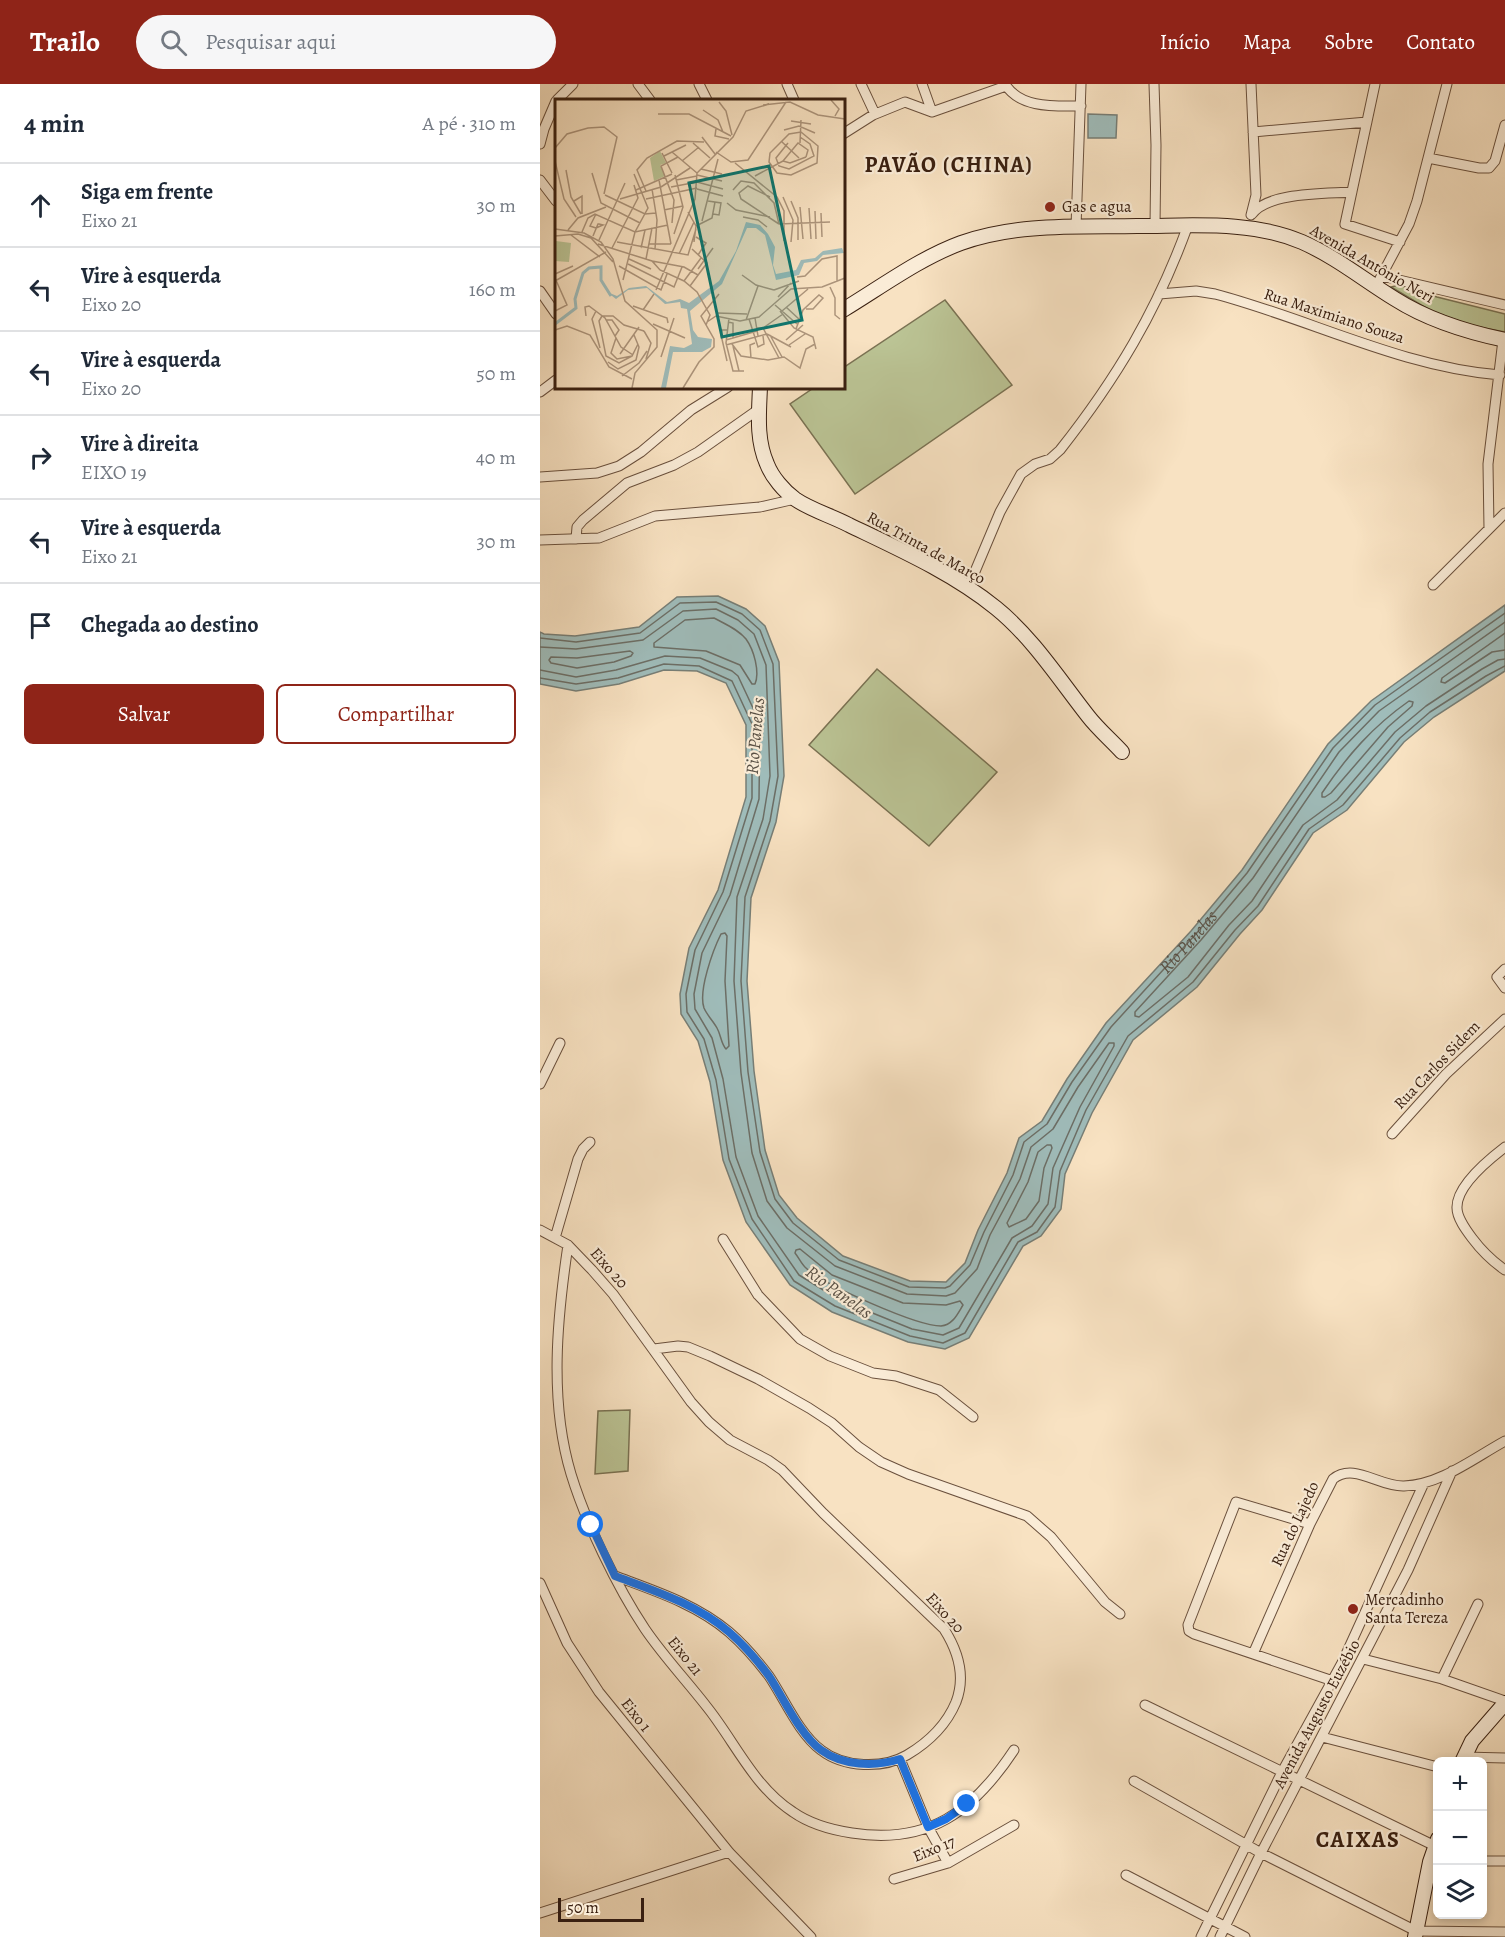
<!DOCTYPE html>
<html lang="pt">
<head>
<meta charset="utf-8">
<style>
	body { margin:0; font-family:Alegreya,serif; background:#f6f6f7; color:#1f2937 }
	.controls { position:absolute; right:18px; bottom:18px; display:grid; overflow:hidden; border-radius:9px; box-shadow:0 3px 9px #0003 }
	.controls button { width:54px; height:54px; display:grid; place-items:center; padding:0; border:0; border-bottom:2px solid #e0e1e3; background:#fff; color:#1f2937; font:30px sans-serif }
	.scale { position:absolute; left:18px; bottom:15px; width:86px; box-sizing:border-box; padding-left:6px; border:3px solid #3a2011; border-top:0; font-size:16px; line-height:21px; white-space:nowrap; color:#3a2011; -webkit-text-stroke:4px #faecd7; paint-order:stroke }
	.stop { position:absolute; width:18px; height:18px; margin:-14px; border:4px solid #1a73e8; border-radius:50%; background:#fff }
	.stop.end { background:#1a73e8; border-color:#fff; box-shadow:0 2px 6px #0008 }
	.list { margin:0; padding:0; list-style:none }
	h2 { display:flex; justify-content:space-between; align-items:center; height:78px; margin:0; padding:0 24px; font-size:26px }
	h2 small { font-size:20px; font-weight:400; color:#747a83 }
	.list li { display:grid; grid-template-columns:39px 1fr auto; gap:18px; align-items:center; box-sizing:border-box; height:84px; padding:0 24px; border-top:2px solid #e0e1e3 }
	.list b { display:block; font-size:22px; white-space:nowrap }
	.list p { margin:0; font-size:20px; white-space:nowrap; color:#747a83 }
	.list em { font-size:20px; font-style:normal; color:#747a83 }
	.actions { display:flex; gap:12px; padding:18px 24px }
	.actions a { flex:1; padding:14px 0; border:2px solid #8f2418; border-radius:9px; text-align:center; font-size:21px; color:#8f2418 }
	.actions .main { background:#8f2418; color:#fff }
	.icon { flex:none; width:33px; height:33px; fill:none; stroke:currentColor; stroke-width:2; stroke-linecap:round; stroke-linejoin:round }
	.map { position:relative; flex:none; width:965px; height:1853px; overflow:hidden }
	header { display:flex; align-items:center; gap:36px; box-sizing:border-box; height:84px; padding:0 30px; background:#8f2418; color:#fff }
	header strong { font-size:28px }
	nav { display:flex; gap:33px; margin-inline-start:auto; font-size:21px }
	.search { width:420px; height:54px; background:#f6f6f7; display:flex; align-items:center; gap:15px; box-sizing:border-box; padding:0 21px; border-radius:33px; color:#747a83; font-size:22px }
	main { display:flex }
	aside { flex:1; background:#fff }
	.map>svg:first-child { display:block }
	.green { fill:#bbc495; stroke:#7a7253; stroke-width:1.5 }
	.water { fill:#9fbcba; stroke:#777e76; stroke-width:1.5 }
	.lines { fill:none; stroke-linecap:round; stroke-linejoin:round }
	.shore { stroke:#6c6e66; stroke-width:1.5 }
	.street-casing { stroke:#6a503d; stroke-width:11 }
	.secondary-casing { stroke:#3a2011; stroke-width:16 }
	.street { stroke:#faecd7; stroke-width:9 }
	.secondary { stroke:#faecd7; stroke-width:14 }
	.route { stroke:#1a73e8; stroke-width:8 }
	.poi-dot { fill:#8f2418; stroke:#faecd7; stroke-width:2 }
	.labels { text-anchor:middle; dominant-baseline:central; stroke-width:4.5; stroke-linejoin:round; paint-order:stroke }
	.poi-label { font-size:16px; fill:#3a2011; stroke:#faecd7; text-anchor:start }
	.street-label { font-size:16px; fill:#3a2011; stroke:#faecd7 }
	.water-label { font-size:18px; font-style:italic; fill:#584f44; stroke:#faecd7 }
	.district-label { font-size:22px; font-weight:bold; letter-spacing:1.5px; fill:#3a2011; stroke:#faecd7 }
	.inset-river { fill:none; stroke:#9fbcba; stroke-width:3 }
	.inset-road { fill:none; stroke:#ac947b; stroke-width:1.5 }
	.view { fill:#0f766e; fill-opacity:0.15; stroke:#0f766e; stroke-width:3 }
	.inset-edge { fill:none; stroke:#3a2011; stroke-width:3 }
</style>
</head>
<body>
<header>
<strong>Trailo</strong>
<div class="search"><svg class="icon" aria-label="search" viewBox="0 0 24 24"><circle cx="10" cy="10" r="6"/><path d="M15 15l6 6"/></svg>Pesquisar aqui</div>
<nav><a>Início</a><a>Mapa</a><a>Sobre</a><a>Contato</a></nav>
</header>
<main>
<aside>
<h2>4 min<small>A pé · 310 m</small></h2>
<ul class="list">
<li><svg class="icon" aria-label="ahead" viewBox="0 0 24 24"><path d="M12 20V5M6 11l6-6 6 6"/></svg><div><b>Siga em frente</b><p>Eixo 21</p></div><em>30 m</em></li>
<li><svg class="icon" aria-label="left" viewBox="0 0 24 24"><path d="M17 20v-9H6M10 6l-5 5 5 5"/></svg><div><b>Vire à esquerda</b><p>Eixo 20</p></div><em>160 m</em></li>
<li><svg class="icon" aria-label="left" viewBox="0 0 24 24"><path d="M17 20v-9H6M10 6l-5 5 5 5"/></svg><div><b>Vire à esquerda</b><p>Eixo 20</p></div><em>50 m</em></li>
<li><svg class="icon" aria-label="right" viewBox="0 0 24 24"><path d="M7 20v-9h11M14 6l5 5-5 5"/></svg><div><b>Vire à direita</b><p>EIXO 19</p></div><em>40 m</em></li>
<li><svg class="icon" aria-label="left" viewBox="0 0 24 24"><path d="M17 20v-9H6M10 6l-5 5 5 5"/></svg><div><b>Vire à esquerda</b><p>Eixo 21</p></div><em>30 m</em></li>
<li><svg class="icon" aria-label="arrive" viewBox="0 0 24 24"><path d="M6 21V4h12l-3 4 3 4H6"/></svg><div><b>Chegada ao destino</b></div></li>
</ul>
<div class="actions"><a class="main">Salvar</a><a>Compartilhar</a></div>
</aside>
<div class="map">
<svg width="965" height="1853" viewBox="0 0 965 1853">
	<rect width="100%" height="100%" fill="#f8e2c2"/>
	<filter id="stains"><feTurbulence type="fractalNoise" baseFrequency=".00333" numOctaves="4"/><feColorMatrix values="0 0 0 0 .2 0 0 0 0 .09 0 0 0 0 .02 0 0 0 .5 -.17"/></filter>
	<radialGradient id="worn" r=".72"><stop offset=".6" stop-color="#630" stop-opacity="0"/><stop offset="1" stop-color="#630" stop-opacity=".3"/></radialGradient>
	<path class="green" d="M859,201L897,213L965,230V248L934,242L893,228L851,203Z
		M405,216L472,301L315,410L250,320L275,303H303V284Z
		M337,585L457,688L389,762L269,661Z
		M90,1326L88,1387L55,1390L58,1327Z"/>
	<path class="water" d="M548,30L577,31L576,54H548Z
		M178,512L206,525L225,542L239,578L244,692L236,738L211,814L207,897L214,987L225,1066L239,1111L257,1134L303,1172L370,1197L406,1198L425,1179L438,1146L467,1089L479,1054L502,1037L527,995L566,939L651,847L702,786L788,660L831,617L965,521V587L894,633L864,658L807,726L773,749L722,826L700,850L657,903L593,956L552,1029L525,1090L521,1125L501,1152L483,1162L429,1254L405,1265L368,1258L292,1228L250,1201L206,1138L183,1076L170,998L158,957L141,930L140,910L149,864L178,806L206,713V641L186,599L157,587L124,586L79,600L36,607L0,600V548L4,550L35,552L99,543L137,513Z"/>
	<g class="lines">
		<g class="shore">
			<path d="M174,534C185,540 198,545 206,555C214,566 220,588 215,600H212L200,581L166,567L114,563V559L145,536Z"/>
			<path d="M965,538L839,627L799,668L713,794L661,856L595,928V932L599,933L648,893L689,841L712,817L763,741L797,716L855,648L886,622L942,585L958,576L965,575"/>
			<path d="M965,549L902,594L901,598L905,599L952,568L965,566"/>
			<path id="s1" d="M0,554L36,558L100,549L140,519L176,518L202,530L220,546L233,580L238,692L230,737L205,813L201,897L208,988L220,1068L235,1115L253,1139L299,1176L369,1203L405,1204L410,1202L430,1181L444,1148L473,1091L484,1058L507,1040L532,998L571,943L655,851L707,789L793,664L835,621L965,529"/>
			<path d="M0,563L36,565L103,556L143,527L176,525L198,536L214,550L226,581L230,692L223,735L197,813L194,897L201,989L212,1069L227,1117L247,1144L295,1182L367,1210L406,1212L415,1209L437,1185L450,1151L480,1095L491,1063L513,1045L538,1003L569,959H574V962L540,1023L513,1084L508,1120L492,1142L472,1154L419,1244L403,1251L372,1245L298,1215L259,1191L218,1132L196,1073L183,995L172,954L155,925L154,910L162,869L190,811L219,715L220,639L198,592L192,587L160,574L125,572L76,586L36,593L0,586"/>
			<path d="M90,567L93,569L91,572L74,578L37,584L11,579L9,576L11,573L37,574Z"/>
			<path d="M0,594L36,600L78,594L124,580L159,582L192,597L212,640V714L183,808L155,866L146,910L147,928L164,955L176,996L189,1075L212,1135L254,1197L295,1222L370,1252L403,1259L425,1249L478,1158L497,1148L515,1123L520,1087L546,1026L588,952L653,898L695,846L718,822L769,745L803,721L860,654L890,628L946,592L965,582"/>
			<path d="M869,617L873,618L872,622L848,643L791,709L785,713H782V709C807,672 832,643 869,617Z"/>
			<path d="M185,849L187,852L185,897L189,962L186,965C181,960 181,951 177,944C173,937 167,931 164,924C158,907 173,866 181,850Z"/>
			<path d="M507,1061H511L512,1064L504,1084L499,1117L486,1135L469,1143L467,1139L488,1098L498,1068Z"/>
			<path d="M256,1166L260,1165L292,1191L363,1219L406,1221L420,1217L423,1221C418,1229 413,1241 401,1242C377,1242 284,1201 266,1184C262,1181 259,1174 255,1169Z"/>
		</g>
		<defs>
			<path id="street" d="M98,0L110,16
				M159,0L167,16
				M247,0L254,16
				M321,0L335,30
				M382,0L392,28
				M465,0C480,25 516,22 541,22
				M614,0L616,61L615,142
				M711,0L716,111L711,131
				M835,0L805,140L860,158
				M17,16L33,0
				M713,48L827,38
				M303,50L333,31L365,18L392,28L466,2
				M0,60L4,45L16,17
				M888,74L939,84H949L955,77L965,41
				M0,96L16,117
				M712,130C728,108 786,110 812,108
				M536,143L541,0
				M842,192L965,221
				M836,202L869,140L877,117L907,0
				M0,207L16,230
				M619,210L656,207L675,210C770,235 861,283 960,291
				M0,308L16,296
				M0,393L57,389L79,382L101,368L151,326L188,303
				M949,444L948,380L963,256
				M36,455L37,443L43,436L87,399L134,381L158,368L219,325
				M0,456L59,454L115,432L220,423L255,415
				M893,501L965,429
				M428,504L460,428L481,390L495,380L510,375L520,366C576,295 617,227 648,141
				M965,885L957,893L965,904
				M0,1000L20,959
				M852,1050L906,990L965,935
				M965,1063C948,1076 916,1102 917,1124C917,1134 926,1146 932,1154C941,1166 952,1177 965,1186
				M0,1146L28,1161L52,1186L73,1210L151,1318L169,1338L190,1356L228,1376L242,1386L283,1429L404,1545C418,1567 426,1592 416,1618C406,1642 389,1658 367,1671C343,1685 304,1684 281,1666C259,1650 244,1614 229,1592C217,1576 204,1561 189,1548C156,1520 115,1507 75,1492
				M15,1154L38,1075L43,1065L50,1058
				M183,1155L218,1211L260,1255L290,1272L333,1289L356,1292L399,1306L433,1333
				M28,1161C17,1235 9,1317 31,1390C46,1439 77,1503 105,1545C124,1573 147,1597 167,1623C195,1658 214,1703 253,1728C270,1740 292,1746 312,1749C388,1761 433,1728 474,1666
				M114,1265L138,1262L148,1263L170,1272L218,1295L269,1324L292,1339L319,1363L341,1378L368,1390L487,1432L511,1453L565,1518L580,1530
				M770,1440L696,1418L648,1541L649,1547L654,1550L793,1597
				M0,1499L27,1559L59,1608L189,1768L271,1853
				M713,1570L770,1440L793,1395C814,1378 839,1403 864,1402C900,1401 934,1374 965,1357
				M823,1575L902,1595L965,1617
				M902,1595L938,1520
				M605,1621L895,1762
				M782,1653L898,1683
				M924,1673L965,1674
				M360,1675L388,1743L408,1779
				M594,1697L721,1769L876,1847L965,1848
				M942,1777H965
				M586,1791L705,1853
				M354,1795L408,1779L474,1741
				M0,1829L189,1768
				M661,1853L742,1688L802,1579L884,1399
				M680,1853L721,1769L868,1486L912,1387"/>
			<path id="secondary" d="M303,226C341,203 380,174 421,159C477,139 539,143 597,142C651,142 711,136 762,158C796,173 824,196 855,215C888,236 927,248 965,256
				M220,303C219,329 216,355 227,380C232,393 244,407 255,415C271,426 292,432 309,441C359,465 413,489 456,524C492,553 519,595 548,632C558,645 571,656 582,668
				M922,1678L932,1657L965,1619
				M875,1853L890,1778L898,1755"/>
		</defs>
		<use href="#street" class="street-casing"/>
		<use href="#secondary" class="secondary-casing"/>
		<use href="#street" class="street"/>
		<use href="#secondary" class="secondary"/>
	</g>
	<g class="lines">
		<path class="route" d="M51,1441L75,1492C115,1507 156,1520 189,1548C204,1561 217,1576 229,1592C243,1613 260,1651 281,1666C303,1682 335,1683 360,1675L388,1743L406,1735L427,1720"/>
	</g>
	<g class="poi-dot">
		<circle cx="510" cy="123" r="6"/>
		<circle cx="813" cy="1525" r="6"/>
	</g>
	<g class="labels">
		<g class="poi-label">
			<text x="522" y="123">Gas e agua</text>
			<text x="825" y="1516">Mercadinho<tspan x="825" dy="18">Santa Tereza</tspan></text>
		</g>
		<g class="street-label">
			<text transform="translate(832 180) rotate(30)">Avenida Antônio Neri</text>
			<text transform="translate(794 232) rotate(18)">Rua Maximiano Souza</text>
			<text transform="translate(386 464) rotate(29)">Rua Trinta de Março</text>
			<text transform="translate(897 981) rotate(-46)">Rua Carlos Sidem</text>
			<text transform="translate(69 1184) rotate(49)">Eixo 20</text>
			<text transform="translate(755 1440) rotate(-65)">Rua do Lajedo</text>
			<text transform="translate(405 1529) rotate(48)">Eixo 20</text>
			<text transform="translate(145 1572) rotate(51)">Eixo 21</text>
			<text transform="translate(777 1630) rotate(-62)">Avenida Augusto Euzébio</text>
			<text transform="translate(96 1631) rotate(52)">Eixo 1</text>
			<text transform="translate(394 1765) rotate(-22)">Eixo 17</text>
		</g>
		<g class="water-label">
			<text transform="translate(215 652) rotate(-85)">Rio Panelas</text>
			<text stroke="none"><textPath href="#s1" startOffset="1449">Rio Panelas</textPath></text>
			<text transform="translate(299 1208) rotate(36)">Rio Panelas</text>
		</g>
		<g class="district-label">
			<text x="409" y="81">PAVÃO (CHINA)</text>
			<text x="818" y="1756">CAIXAS</text>
		</g>
	</g>
	<g transform="translate(15 15)">
		<rect width="290" height="290" fill="#f8e2c2"/>
		<path d="M105,52L111,64L105,66L110,77L99,82L95,59ZM1,142L16,144L14,163L0,162Z" fill="#bbc495"/>
		<path d="M191,123L205,126L213,135L220,148L218,166L221,175L241,171L246,161L260,159L268,152L287,149L289,154L268,156L262,162L249,164L244,176L221,181L210,136L201,129H192L167,185L135,212L138,231L143,238L157,240L156,248L147,253H118L111,289H106L115,247L129,249L137,245L132,210L126,209L125,203L110,205L92,189L73,191L61,200L52,193L62,197L74,189L91,187L112,203L125,200L134,204L164,182L181,152Z" fill="#9fbcba"/>
		<path class="inset-river" d="M0,225L21,209L20,200L28,174L34,169L46,168V181L56,197"/>
		<path class="inset-road" d="M276,1L284,10L280,17M164,3L171,12L177,36M208,6L235,3L263,16L290,20M148,11L163,21L168,33M103,15H134L176,37M236,22L256,25M161,30L160,37L174,40M229,31L244,27L260,34M246,33L263,47L262,64L236,76L222,74L214,63L215,54L234,35ZM147,38L160,55M226,42L244,59M138,44L155,59M233,44L221,59L224,67L234,70L259,57L255,45L245,38M245,44L246,21M0,49L12,35L33,29L49,28L62,38L49,95M117,53L142,74M161,53L176,63L193,61L231,3M107,54L117,74M109,57L131,46M0,62L9,100L21,118M127,62L144,48M228,62L243,44L253,51L251,58M228,62L235,64L251,58M180,64L222,98L229,112V142M146,70L167,75M11,71L16,98L26,115M37,74L46,104L85,124M142,76L167,82M200,77L228,62M104,81L116,145M121,81L142,77M116,88L142,83L168,90M97,90L102,121L100,150M142,90L168,97M81,91L117,75M178,91L186,82L199,84L219,104L224,125M91,92L82,71L92,59L122,42L149,43M50,96L90,115L101,114M215,98L193,87L184,94L186,100L224,125M228,98L238,121L236,143M65,100L106,88L135,69M91,100L142,89M19,102L27,97V115M153,102L166,104L164,116L158,115M236,102L243,119V141M172,104L181,111L215,118M245,108L248,140M254,109L256,140M109,111L128,107M260,112L261,140M133,113L141,127L139,143M266,114L267,138M41,115L35,127L41,129M188,118L203,121L212,128M147,122L163,60M117,124L119,101L106,67L123,58M224,125L275,123M141,127L157,119L160,103M0,130L29,134L46,143L58,160L70,202L102,231V248L80,274L77,289M13,131L23,119L51,108M27,133L33,119L40,115L80,133L113,126M119,135L128,108L120,76M16,136L45,158M0,137L23,135L36,139L58,163M38,137L43,125H44L48,126L41,129M141,138L151,144L143,156M44,141L70,84M62,143L133,156L141,130M43,145L97,162L105,171L129,182L142,193L155,216L151,226M94,145H116M57,149L83,99L79,86M86,149L90,131M124,155L139,123M74,160L96,170M91,160L97,129M97,162L129,168L143,176M73,165L119,188L127,168M64,167L106,191L112,175M143,170L158,149M0,175L18,167M187,176L201,186L219,191M242,178L250,177L267,160L282,157V182M0,179L12,206L0,212M68,181L80,133L93,109L79,75M0,182L51,153M129,182L146,159M135,187L152,164L137,150M275,188L280,199V216L285,220M101,191L140,100L142,74L178,38L191,12L214,5M219,191L244,182M223,198L236,184M220,206L242,225M78,207L112,219L113,224M231,208L245,221M88,211L99,195M41,212L37,220L45,249M225,212L239,229L258,238L261,250M227,212L253,190M162,214L192,215M31,217L30,208L34,207L50,219L66,248L78,256M47,217L44,222L51,257L64,264L77,257M47,217H58L69,226L89,232M174,219L171,244L178,272H189M200,219L203,237M194,220L203,248L209,245L208,237M51,221H57L64,231L60,237M191,221L203,187M152,223L161,217L185,222L204,218L236,190L267,188L290,179M173,223L178,224V239M98,225L130,239M202,229H208L224,259M208,229L228,215M241,230L248,211L264,196L268,199L258,210H251M0,231L12,227L35,236L54,268L77,280M172,231H167L166,236L172,262M89,232L96,244L91,260M212,235L236,248M215,236L227,258M61,239L56,254L62,260L77,257L83,245M171,241L202,232M231,241L248,226M177,245L186,257L213,261L229,258L245,269L251,250L260,245M171,246L212,235M234,246L250,235M178,247L184,272M65,255L84,228M106,258L119,219M196,259L195,246L200,244M53,263L63,270L81,261L84,248L79,236M67,277L84,264L92,252M128,289L144,263L159,248V240L146,217L164,195"/>
		<path class="view" d="M214,67L247,221L167,238L134,84Z"/>
		<rect width="290" height="290" class="inset-edge"/>
	</g>
	<rect width="100%" height="100%" filter="url(#stains)"/>
	<rect width="100%" height="100%" fill="url(#worn)"/>
</svg>
<div class="controls">
<button>+</button>
<button>−</button>
<button><svg class="icon" aria-label="layers" viewBox="0 0 24 24"><path d="M12 4l9 5-9 5-9-5zM3 14l9 5 9-5"/></svg></button>
</div>
<div class="scale">50 m</div>
<div class="stop" style="left:51px;top:1441px"></div>
<div class="stop end" style="left:427px;top:1720px"></div>
</div>
</main>
</body>
</html>
